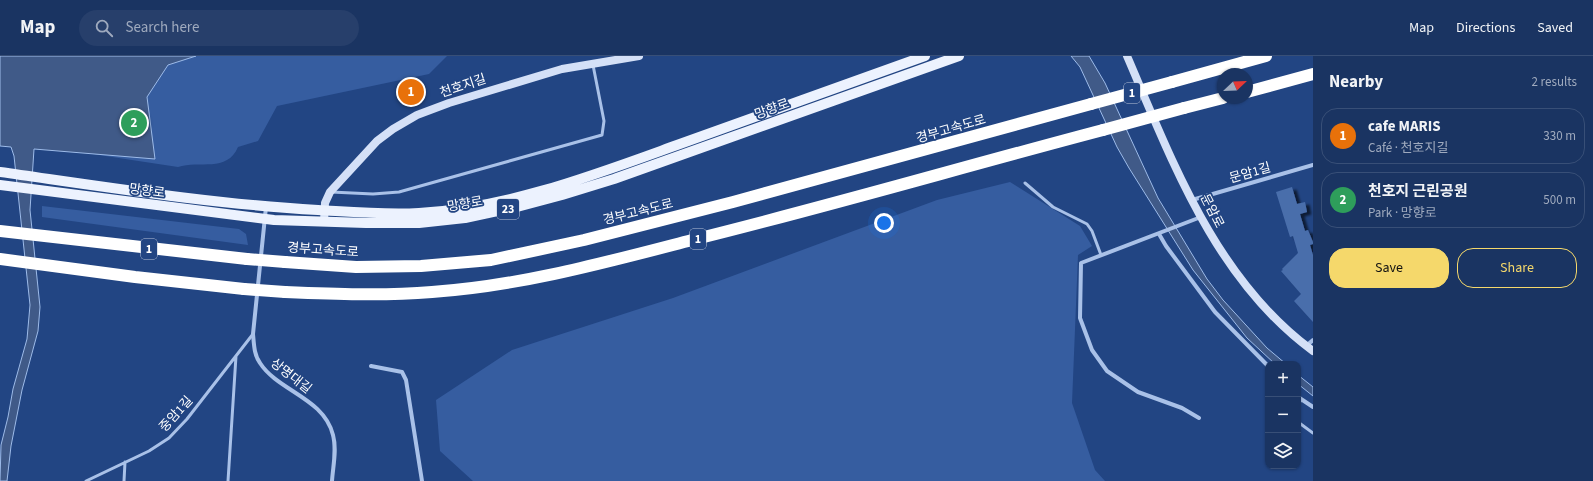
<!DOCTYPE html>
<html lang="en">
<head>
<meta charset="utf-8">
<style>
	body { margin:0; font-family:"Source Sans 3","Noto Sans KR",sans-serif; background:#273f6b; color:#f1f3f6 }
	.controls { position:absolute; right:12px; bottom:12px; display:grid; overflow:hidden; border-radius:8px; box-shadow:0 1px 3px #0004 }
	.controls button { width:36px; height:36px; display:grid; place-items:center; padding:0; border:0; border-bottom:1px solid #384f77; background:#1a3462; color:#f1f3f6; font:20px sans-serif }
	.compass { position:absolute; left:1217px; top:12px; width:36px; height:36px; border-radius:50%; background:#1a3462; box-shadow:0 1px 3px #0004; rotate:67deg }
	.you { position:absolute; left:884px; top:167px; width:14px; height:14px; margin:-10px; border:3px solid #fff; border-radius:50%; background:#1a73e8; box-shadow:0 0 0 6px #1a73e833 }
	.badge { display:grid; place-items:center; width:26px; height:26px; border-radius:50%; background:#f5d86b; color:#fff; font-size:13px; font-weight:700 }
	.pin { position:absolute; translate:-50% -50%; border:2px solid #fff; box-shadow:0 1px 4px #0006 }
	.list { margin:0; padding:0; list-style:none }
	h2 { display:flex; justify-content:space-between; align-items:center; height:52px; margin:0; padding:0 16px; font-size:17px }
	h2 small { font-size:13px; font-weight:400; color:#9faabe }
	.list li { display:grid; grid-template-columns:26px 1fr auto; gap:12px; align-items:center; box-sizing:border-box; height:56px; margin:0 8px 8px; padding:0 8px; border:1px solid #384f77; border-radius:16px }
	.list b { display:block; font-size:15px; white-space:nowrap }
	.list p { margin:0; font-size:13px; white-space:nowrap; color:#9faabe }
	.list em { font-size:13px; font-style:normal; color:#9faabe }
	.actions { display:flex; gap:8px; padding:12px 16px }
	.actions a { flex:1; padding:9px 0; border:1px solid #f5d86b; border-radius:16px; text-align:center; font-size:14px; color:#f5d86b }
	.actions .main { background:#f5d86b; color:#111 }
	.icon { flex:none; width:22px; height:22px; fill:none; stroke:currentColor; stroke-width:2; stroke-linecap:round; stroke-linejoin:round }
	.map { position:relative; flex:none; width:1313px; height:425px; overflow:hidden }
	header { display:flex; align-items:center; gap:24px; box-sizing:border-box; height:56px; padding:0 20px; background:#1a3462; border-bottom:1px solid #384f77 }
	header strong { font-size:19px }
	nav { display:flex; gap:22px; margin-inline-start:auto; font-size:14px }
	.search { width:280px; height:36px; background:#273f6b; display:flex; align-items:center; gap:10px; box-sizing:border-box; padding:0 14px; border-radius:22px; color:#9faabe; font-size:15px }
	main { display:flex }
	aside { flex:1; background:#1a3462 }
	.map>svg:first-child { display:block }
	.green { fill:#365da0 }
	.water { fill:#405a88; stroke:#9dbbe9 }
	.building { fill:#4a6eab; filter:url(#shadow) }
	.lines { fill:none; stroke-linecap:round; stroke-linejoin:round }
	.lane { stroke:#a9c1e8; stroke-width:3 }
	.street { stroke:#a9c1e8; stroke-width:4 }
	.secondary { stroke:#d4e0f7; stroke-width:8 }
	.primary { stroke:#ecf2fe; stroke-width:10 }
	.highway { stroke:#fff; stroke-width:12 }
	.highway-bridge { stroke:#fff; stroke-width:12 }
	.labels { text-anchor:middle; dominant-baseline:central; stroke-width:3.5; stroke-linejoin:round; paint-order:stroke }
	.shield { fill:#224583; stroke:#bdc7da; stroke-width:1 }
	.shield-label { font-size:12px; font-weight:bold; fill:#fff }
	.street-label { font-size:13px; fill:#fff; stroke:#224583 }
</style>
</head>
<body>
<header>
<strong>Map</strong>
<div class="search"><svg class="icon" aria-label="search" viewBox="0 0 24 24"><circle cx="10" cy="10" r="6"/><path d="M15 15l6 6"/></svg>Search here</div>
<nav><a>Map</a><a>Directions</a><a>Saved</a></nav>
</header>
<main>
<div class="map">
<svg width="1313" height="425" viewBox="0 0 1313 425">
	<defs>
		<filter id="shadow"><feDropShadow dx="4.5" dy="2.5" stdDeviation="1" flood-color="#0009"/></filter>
	</defs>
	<rect width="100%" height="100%" fill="#224583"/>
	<path class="green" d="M0,0H447L429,18L277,50L258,85L238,91C227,117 199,104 178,111L0,84Z
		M1010,126L1080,170L1092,190L1078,199L1072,347L1095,414L1105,425H473L440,395L436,344L512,294L673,242L937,144Z
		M42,150L239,173L246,178L248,189L42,161Z"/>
	<path class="water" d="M0,0H196L168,9L147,41L155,103L34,93L30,154L40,251L38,275L22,334L11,390L7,425H0L1,389L8,361L13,333L27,283L30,249L14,100L11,91L0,90Z
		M1071,0H1089L1105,27L1158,142L1207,223L1223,244L1267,292L1286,308H1275L1247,282L1193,214L1129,112L1117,91L1080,11Z
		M1298,319L1313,331V340L1298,328Z"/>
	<path class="building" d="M1292,131L1297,148L1305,146L1307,156L1300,158L1305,175L1308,174L1313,186V188L1310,189L1313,199V266L1294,245L1301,238L1281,215L1283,214L1282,213L1298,197L1293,180L1290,181L1276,136Z"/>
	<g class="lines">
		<path class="lane" d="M1025,127L1053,151L1087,168L1092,175L1101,199
			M331,136L373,138L399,136L602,79L604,65L593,9
			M1298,349L1301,344
			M1298,366L1313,377
			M86,425L149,395L169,382L187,363L253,278
			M124,425L125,406
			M228,425L236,300"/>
		<path class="street" d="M1192,144L1313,109
			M266,151L253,278C254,288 254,299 260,307C278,335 324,342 333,379C337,394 333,410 332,425
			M1159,178L1166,190L1215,256L1268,310
			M1306,290L1313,284
			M371,310L402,316L406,324L422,425
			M1298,341L1313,351
			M1199,362L1182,352L1138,336L1107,315L1092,294L1080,262L1081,207L1201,161"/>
		<path class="secondary" d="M1127,0C1173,107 1216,224 1313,295
			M324,166L325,147L330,136L377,85L393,73L417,59L449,47L562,13L639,0"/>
		<path class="primary" d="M0,116C106,131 212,148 318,154C352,156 385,159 419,157C508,152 594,119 677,89C760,59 842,30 925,0
			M0,129L274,164L366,167H419L465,162L517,151L562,139L614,123L959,0"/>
		<path class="highway" d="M1172,26L1266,0
			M1247,36L1313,18
			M1184,52L1223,42
			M0,175L247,203
			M0,203L135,221L244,233
			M285,206L356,211L421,210L491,204L584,184L733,146L1091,48
			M285,236C334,238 383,240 432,236C520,230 607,206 692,184C830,150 966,110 1103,74"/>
		<path class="highway-bridge" d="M1091,48L1172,26
			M1103,74L1184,52
			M247,203L285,206
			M244,233L285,236"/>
	</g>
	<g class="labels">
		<g class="shield">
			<rect x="1124" y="27" width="16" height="20" rx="3"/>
			<rect x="497" y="143" width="22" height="20" rx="3"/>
			<rect x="690" y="173" width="16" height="20" rx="3"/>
			<rect x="141" y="183" width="16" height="20" rx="3"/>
		</g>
		<g class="shield-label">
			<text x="1132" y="37">1</text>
			<text x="508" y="153">23</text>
			<text x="698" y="183">1</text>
			<text x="149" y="193">1</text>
		</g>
		<g class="street-label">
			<text transform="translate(463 30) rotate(-18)">천호지길</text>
			<text transform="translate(772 53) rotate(-20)">망향로</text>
			<text transform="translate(951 73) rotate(-16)">경부고속도로</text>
			<text transform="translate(1250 117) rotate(-16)">문암1길</text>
			<text transform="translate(147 135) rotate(7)">망향로</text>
			<text transform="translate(465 148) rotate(-10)">망향로</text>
			<text transform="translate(1212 155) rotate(63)">문암로</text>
			<text transform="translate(638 156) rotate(-14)">경부고속도로</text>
			<text transform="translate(323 194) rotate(4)">경부고속도로</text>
			<text transform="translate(291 320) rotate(38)">상명대길</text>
			<text transform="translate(176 358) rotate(-48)">중암1길</text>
		</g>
	</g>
</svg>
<div class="controls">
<button>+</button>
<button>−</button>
<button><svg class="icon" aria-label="layers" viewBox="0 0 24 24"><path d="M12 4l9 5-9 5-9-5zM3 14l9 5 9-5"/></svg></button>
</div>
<svg class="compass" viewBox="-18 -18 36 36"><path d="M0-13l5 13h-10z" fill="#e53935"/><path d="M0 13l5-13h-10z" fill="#9faabe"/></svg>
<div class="you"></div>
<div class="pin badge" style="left:411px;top:36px;background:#e8710a">1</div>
<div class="pin badge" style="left:134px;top:67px;background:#2e9e5b">2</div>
</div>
<aside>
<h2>Nearby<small>2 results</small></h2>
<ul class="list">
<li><span class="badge" style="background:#e8710a">1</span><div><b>cafe MARIS</b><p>Café · 천호지길</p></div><em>330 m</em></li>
<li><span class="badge" style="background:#2e9e5b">2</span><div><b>천호지 근린공원</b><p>Park · 망향로</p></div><em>500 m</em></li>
</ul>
<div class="actions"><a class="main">Save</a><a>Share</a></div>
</aside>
</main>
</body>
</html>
